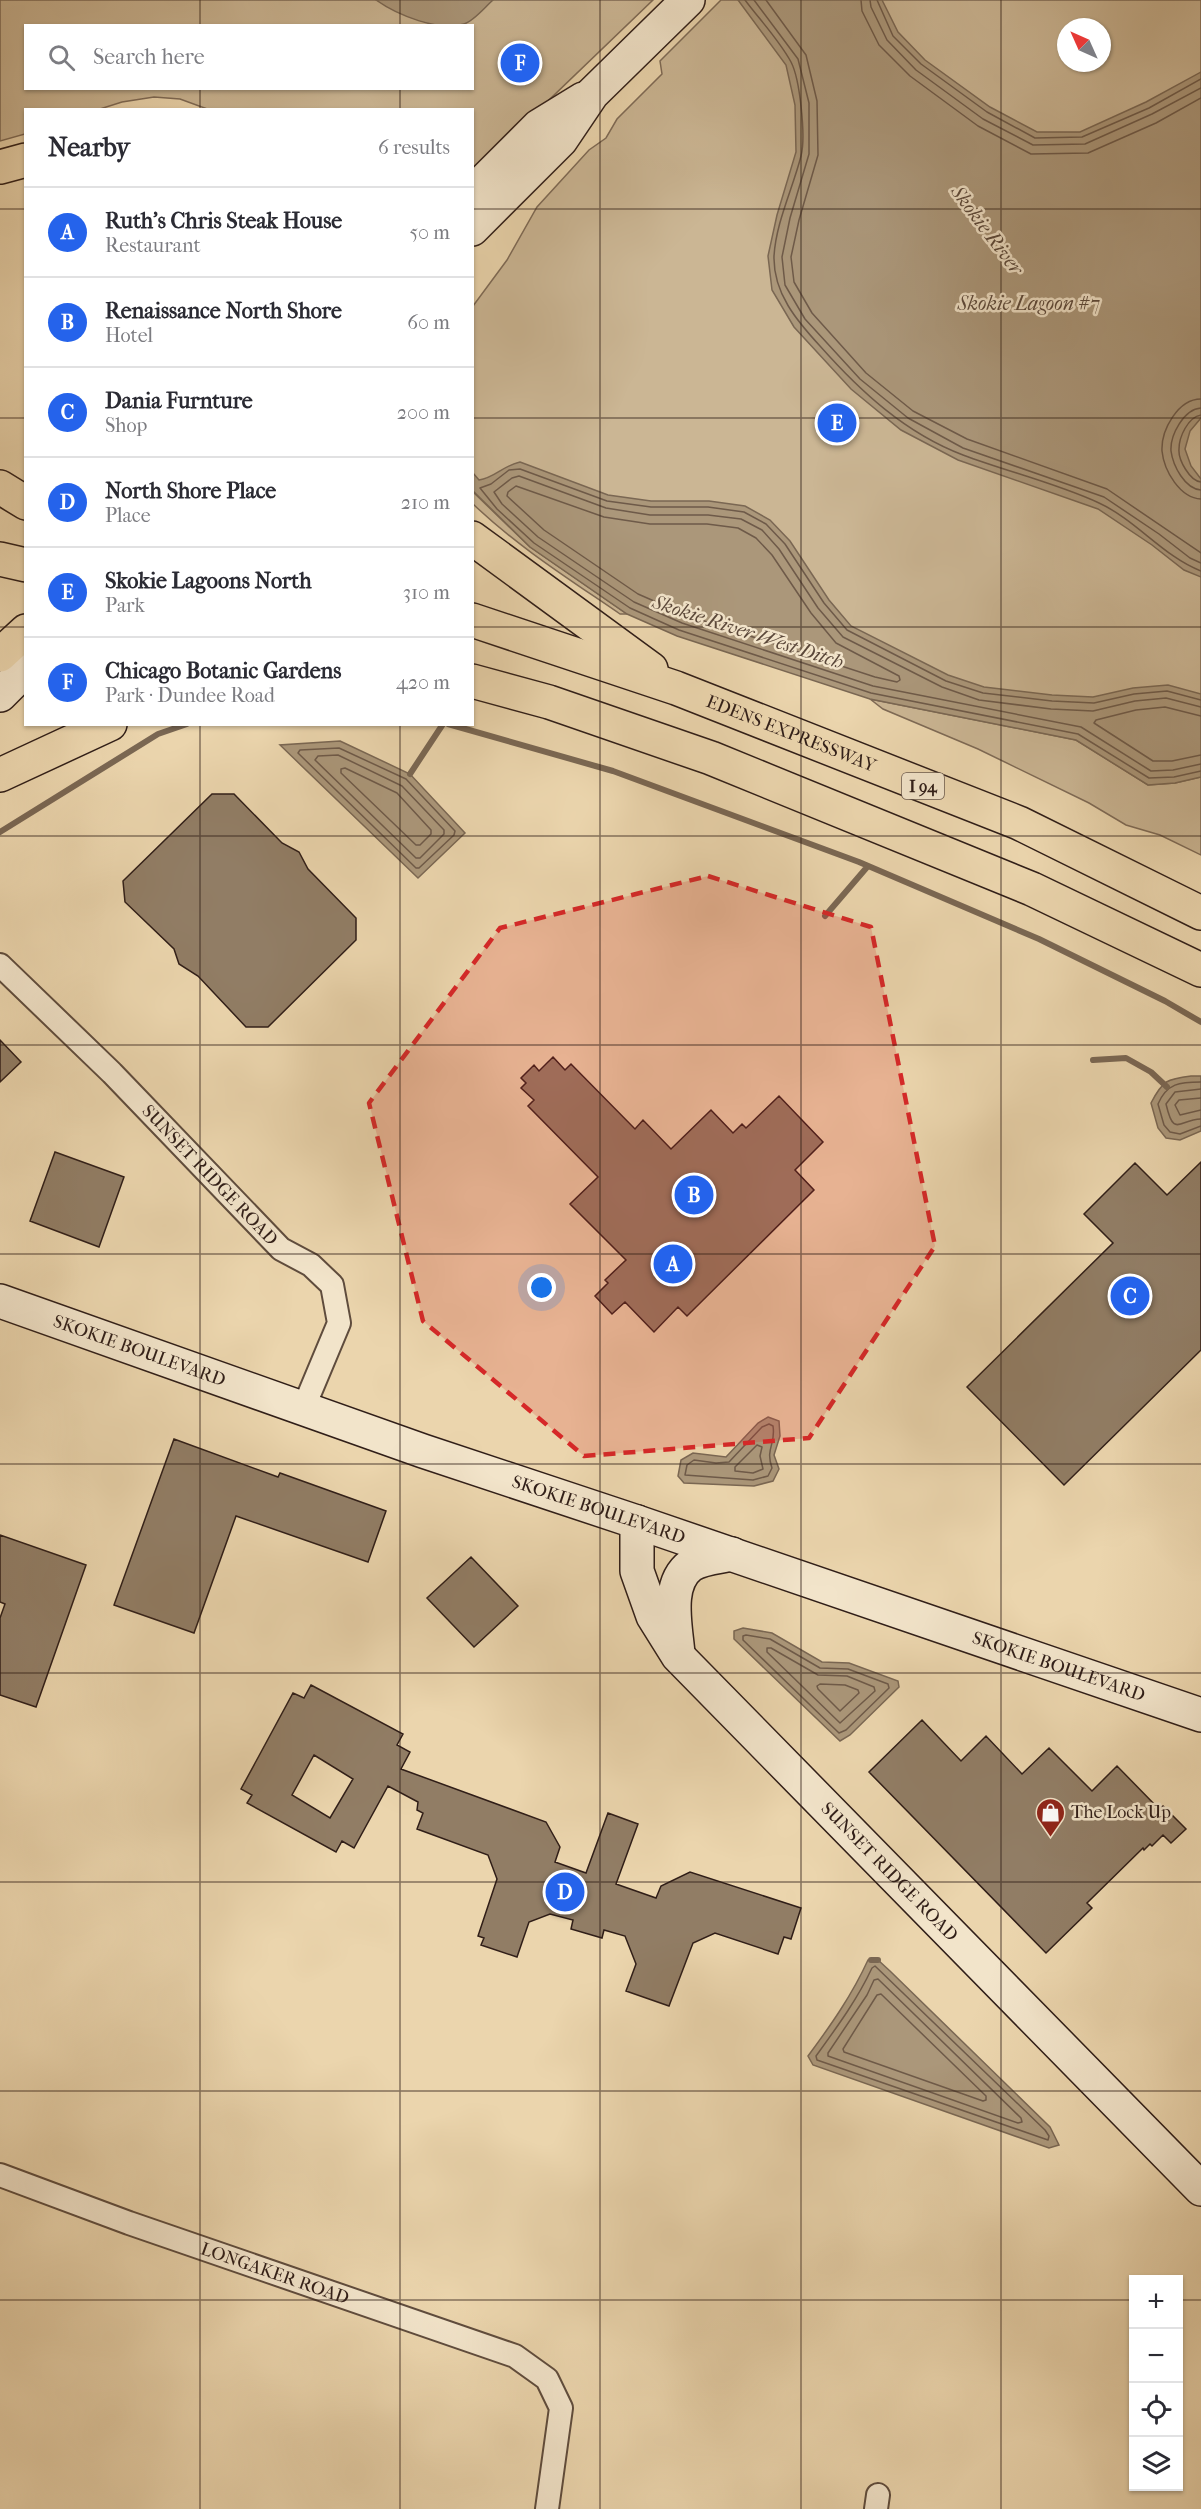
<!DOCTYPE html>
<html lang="en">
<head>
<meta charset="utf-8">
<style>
	body { margin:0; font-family:"IM FELL French Canon",serif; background:#f2f2f3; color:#2b2b33 }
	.controls { position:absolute; right:18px; bottom:18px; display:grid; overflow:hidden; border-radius:0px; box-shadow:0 2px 4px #0004 }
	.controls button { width:54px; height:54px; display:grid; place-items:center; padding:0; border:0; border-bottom:2px solid #e1e1e2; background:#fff; color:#2b2b33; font:30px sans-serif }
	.compass { position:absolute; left:1057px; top:18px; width:54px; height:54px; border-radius:50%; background:#fff; box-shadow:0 2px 4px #0004; rotate:315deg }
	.you { position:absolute; left:542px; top:1288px; width:21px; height:21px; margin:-15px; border:4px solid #fff; border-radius:50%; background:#1a73e8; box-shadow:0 0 0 9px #1a73e833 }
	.badge { display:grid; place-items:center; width:39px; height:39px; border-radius:50%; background:#2563eb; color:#fff; font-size:20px; font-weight:700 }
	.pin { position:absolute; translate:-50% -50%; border:3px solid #fff; box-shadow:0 2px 6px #0006 }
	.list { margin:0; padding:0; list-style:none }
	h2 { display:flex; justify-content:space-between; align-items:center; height:78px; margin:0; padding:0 24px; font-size:26px }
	h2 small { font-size:20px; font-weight:400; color:#7c7c81 }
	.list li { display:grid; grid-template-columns:39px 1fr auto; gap:18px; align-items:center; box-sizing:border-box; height:90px; padding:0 24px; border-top:2px solid #e1e1e2 }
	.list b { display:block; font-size:22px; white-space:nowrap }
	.list p { margin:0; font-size:20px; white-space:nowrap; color:#7c7c81 }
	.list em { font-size:20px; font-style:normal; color:#7c7c81 }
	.icon { flex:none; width:33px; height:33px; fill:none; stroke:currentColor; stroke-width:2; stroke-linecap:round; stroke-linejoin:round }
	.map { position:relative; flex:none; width:1201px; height:2509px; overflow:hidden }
	.search { position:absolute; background:#fff; box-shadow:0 2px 4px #0004; left:24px; top:24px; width:450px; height:66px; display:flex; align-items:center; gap:15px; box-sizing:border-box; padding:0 21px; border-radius:0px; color:#7c7c81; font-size:22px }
	.panel { position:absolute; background:#fff; box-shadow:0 2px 4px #0004; left:24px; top:108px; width:450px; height:618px; border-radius:0px }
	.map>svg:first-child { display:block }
	.green { fill:#cbb694; stroke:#7e6a56; stroke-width:1.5; fill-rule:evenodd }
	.water { fill:#ab977a; stroke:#7a6753; stroke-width:1.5 }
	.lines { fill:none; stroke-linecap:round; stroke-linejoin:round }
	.shore { stroke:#6e5a49; stroke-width:1.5 }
	.stream { stroke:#7a6753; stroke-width:6 }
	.building { fill:#917d65; stroke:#301e18; stroke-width:1.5; fill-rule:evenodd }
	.street-casing { stroke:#5f4c3d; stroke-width:26 }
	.secondary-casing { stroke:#301e18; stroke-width:36 }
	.primary-casing { stroke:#301e18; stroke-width:36 }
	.highway-casing { stroke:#301e18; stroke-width:36 }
	.street { stroke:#f2e4ca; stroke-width:22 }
	.secondary { stroke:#f2e4ca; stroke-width:33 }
	.primary { stroke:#ebd5ad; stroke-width:33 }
	.highway { stroke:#ebd5ad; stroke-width:33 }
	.marked { fill:#d62828; fill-opacity:0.2; stroke:#d62828; stroke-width:4.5; stroke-dasharray:12 8; stroke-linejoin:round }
	.grid { fill:none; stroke:#301e18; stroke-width:1.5; stroke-opacity:0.55 }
	.labels { text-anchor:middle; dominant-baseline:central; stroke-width:5; stroke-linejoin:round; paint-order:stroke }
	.shield { fill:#f2e4ca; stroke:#6a594d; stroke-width:1.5 }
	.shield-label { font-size:16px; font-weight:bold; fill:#301e18 }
	.street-label { font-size:18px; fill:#301e18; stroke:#f2e4ca }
	.poi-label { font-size:18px; fill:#301e18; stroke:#f2e4ca; text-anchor:start }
	.water-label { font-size:20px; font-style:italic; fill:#5b483a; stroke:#f2e4ca }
</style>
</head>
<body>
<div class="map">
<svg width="1201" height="2509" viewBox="0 0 1201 2509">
	<rect width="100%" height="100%" fill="#ebd5ad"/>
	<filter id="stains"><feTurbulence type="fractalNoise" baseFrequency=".00333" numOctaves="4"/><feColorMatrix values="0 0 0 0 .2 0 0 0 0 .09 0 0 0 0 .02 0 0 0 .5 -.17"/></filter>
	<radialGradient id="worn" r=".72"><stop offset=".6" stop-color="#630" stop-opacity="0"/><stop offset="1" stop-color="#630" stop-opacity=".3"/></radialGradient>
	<path class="green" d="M0,0H653L473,173L472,110H210L180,99L154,97L122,102L100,109L26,110L25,134L0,141ZM26,26H472V88H26Z
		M721,0H1201V735L978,705L473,480V306L507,260L537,207L589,150L606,138L617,119L662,74L660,61ZM1066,27H1102V63H1066Z
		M472,491L530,547L627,614H620C569,579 518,547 473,504Z
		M870,699L1076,740L1148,785L1175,783L1201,777V855L1160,835L1126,825L1089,803L978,749L883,709Z"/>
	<path class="water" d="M376,0H493C485,7 474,21 464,24C439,32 397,15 376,0Z
		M738,0H882L898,32L925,60L990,107L1037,132H1080L1146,102L1201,72V418L1190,431L1185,449L1191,466L1201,479V577L1184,570L1152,545L1098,509L958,460L901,430L851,389L794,327L772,290L768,256L777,215L796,152L795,105L786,65Z
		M520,462L608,495L651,501H709L745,506L770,520L790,541L829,600L851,626L948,675L984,687L1052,695L1093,697L1133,688L1168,685L1201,694V777L1175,783L1148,785L1076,740L870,699L677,636L627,614L530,547L473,491V473L479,480C495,478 502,466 520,462Z
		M340,741L410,774L465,833L418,878L280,745Z
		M1191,1076H1201V1131L1180,1140L1166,1138L1158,1128L1151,1103C1163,1080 1167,1079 1191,1076Z
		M768,1417L779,1421L780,1436L774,1455L779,1469L773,1481L754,1486L684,1483L678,1476L681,1460L693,1453L726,1457L758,1423Z
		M743,1628L772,1633L822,1662L849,1663L898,1681L899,1687L850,1735L840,1741L734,1639V1631Z
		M868,1960H878L890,1971L1050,2127L1059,2145L1049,2148L813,2065L808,2056C831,2025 852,1995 868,1960Z"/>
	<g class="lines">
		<path class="shore" d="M745,0C760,20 779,40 791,62C800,79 806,137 801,156C793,188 776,222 774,256C773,293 797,321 820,346C860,391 905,433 963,455C1008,472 1056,483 1099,503C1136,520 1164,557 1201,571
			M754,0L798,59L809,103V154L790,218L782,257L785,285L805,319L860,379L908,418L963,448L1104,497L1159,534L1190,558L1201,563
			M766,0L806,55L817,101L818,155L799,220L791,257L794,282L812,313L866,373L913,411L967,439L1107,489L1201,553
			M861,0L862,11L879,45L910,76L978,126L1031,154L1088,153L1156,123L1201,98
			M870,0L871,7L887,40L916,70L983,119L1033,145L1085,144L1152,114L1201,88
			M877,0L893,36L921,64L987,112L1035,138L1082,137L1149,108L1201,79
			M1201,399C1178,399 1161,430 1162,451C1164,471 1180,498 1201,499
			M1201,408C1184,409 1170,435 1171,451C1173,466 1185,489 1201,490
			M1201,415C1188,417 1179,437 1179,449C1178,460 1190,481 1201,482
			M516,486L604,517L650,524H707L738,528L756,538L772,555L811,613L836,643L899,676L900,680L897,682L875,677L686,615L638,594L544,530L507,496L508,492Z
			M1201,700L1167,691L1134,694L1094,703L1052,701L983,693L946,681L847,630L824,603L785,544L766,524L744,512L708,507H651L607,501L520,469L509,470L491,484L480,488L497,509L534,543L630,608L679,630L871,693L1078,734L1149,778L1174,777L1201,771
			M1201,707L1166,698L1135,701L1093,711L1051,709L979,700L942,687L843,637L818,608L779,549L762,530L741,519L708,515H650L606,508L519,476L512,478L494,492L502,504L538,537L634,602L682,623L873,686L1081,727L1151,771L1173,770L1201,764
			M1201,716L1165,707L1136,710L1096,720L1094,723L1153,761H1172L1201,755
			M339,748L406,779L455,831L454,835L419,868H416L298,753L300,750Z
			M338,755L402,786L444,830V834L420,858H416L315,760L318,756Z
			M345,768L397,793L431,830V834L420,845H416L341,773V769Z
			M1201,1082C1180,1082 1167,1083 1158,1104L1164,1125L1170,1132L1180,1134L1201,1126
			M1201,1089L1175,1092L1166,1104C1174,1138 1178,1120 1201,1119
			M1201,1098L1179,1100L1175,1105L1180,1115L1201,1110
			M769,1424L773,1426C776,1445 765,1448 772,1468L768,1476L753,1480L685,1475L687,1465L694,1460L716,1463L729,1462L762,1427Z
			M757,1445L762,1447L760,1456L763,1469L753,1473L735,1471V1467Z
			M746,1635L770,1639L820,1668L848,1669L888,1684L889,1688L846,1730L839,1733L743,1640V1636Z
			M767,1648H771L818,1675L847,1676L874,1687L875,1691L840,1723L767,1652Z
			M820,1684L845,1685L858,1690L859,1693L840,1711L818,1689L817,1686Z
			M875,1966L1045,2130L1049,2136L1048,2140L817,2060L816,2056C837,2027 857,2000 872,1968Z
			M878,1979L1021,2118L1022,2122L1018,2123L828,2056V2053L867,1995L874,1980Z
			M881,1994L986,2096V2100L983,2101L844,2052L843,2049L877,1995Z"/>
		<path class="stream" d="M448,724L613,771L859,862L1039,939L1165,1001L1201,1022
			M410,774L443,724
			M0,832L158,734L187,724
			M825,916L868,866
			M1093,1060L1126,1058L1151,1072L1167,1087
			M871,1960H878"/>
	</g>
	<path class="building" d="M212,794H234L282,843L299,852L308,869L356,918V940L268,1027H246L198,976L179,964L174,949L125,902L123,881Z
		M0,1040L21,1062L0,1082Z
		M553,1057L565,1070L571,1064L635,1129L643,1120L671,1149L711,1110L733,1133L742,1124L746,1128L779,1096L823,1142L795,1170L814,1190L687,1316L678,1307L654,1332L625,1302L612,1314L595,1296L608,1283L605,1280L626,1260L570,1204L598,1177L528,1106L534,1100L521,1088L526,1083L521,1078L534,1065L539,1071Z
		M55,1152L124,1177L99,1247L30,1221Z
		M1201,1162V1350L1064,1485L967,1387L1113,1243L1084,1214L1135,1163L1167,1195Z
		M174,1439L278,1477L280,1473L386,1511L368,1562L236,1516L194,1633L114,1605Z
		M0,1535L86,1565L36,1707L0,1695V1618L5,1604L0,1602Z
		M471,1557L518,1606L474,1647L427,1598Z
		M311,1685L403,1734L397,1745L410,1752L401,1769L546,1822L560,1847L555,1862L586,1873L608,1813L638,1824L616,1884L656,1898L661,1886L690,1872L801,1908L791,1939L784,1937L778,1954L715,1933L693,1943L669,2006L626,1991L636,1964L625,1936L604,1930L602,1938L571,1929L573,1920L550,1914L529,1922L517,1957L481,1945L484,1938L478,1936L497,1879L488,1855L417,1829L423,1813L417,1810L418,1802L388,1786L354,1848L342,1841L336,1852L247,1803L252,1795L241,1789L293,1693L304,1698ZM314,1755L353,1779L330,1818L292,1795Z
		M922,1720L961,1761L986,1736L1022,1774L1049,1748L1092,1791L1117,1766L1159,1809L1163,1806L1186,1829L1171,1843L1163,1835L1152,1846L1150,1844L1144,1850L1143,1848L1087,1903L1092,1908L1046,1953L869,1772Z"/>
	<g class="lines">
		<defs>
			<g id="street">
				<path id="s1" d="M0,965L112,1073L281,1249L311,1265L332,1285L339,1323L303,1409"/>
				<path id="s2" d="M0,2175L129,2223L515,2356L547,2379L561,2408L547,2509"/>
				<path d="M876,2509L878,2495"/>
			</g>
			<g id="secondary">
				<path d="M472,193L539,126L583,99"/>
				<path d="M472,229L561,140L592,94L688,0"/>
				<path d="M0,695L26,669"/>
				<path id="s3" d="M0,1301L423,1451L637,1522L1201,1715"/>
				<path id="s4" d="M637,1522V1571L653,1616L678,1656L1201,2189"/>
				<path d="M678,1654C676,1627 665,1584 691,1565C702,1558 719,1557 732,1554"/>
			</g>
			<path id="primary" d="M0,655L26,631"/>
			<g id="highway">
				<path d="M0,167L26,160"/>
				<path d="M0,487L26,503"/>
				<path d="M472,538L651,669"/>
				<path d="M0,559L26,565"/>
				<path id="s5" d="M472,620L676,688L1019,823L1201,913"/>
				<path d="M472,681L549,702L711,758L1032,889L1201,970"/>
				<path d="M0,775L110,724"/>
			</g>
		</defs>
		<use href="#street" class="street-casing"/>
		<use href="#secondary" class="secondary-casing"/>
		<use href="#primary" class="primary-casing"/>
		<use href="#highway" class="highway-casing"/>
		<use href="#street" class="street"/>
		<use href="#secondary" class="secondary"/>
		<use href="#primary" class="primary"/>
		<use href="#highway" class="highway"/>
	</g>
	<path class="marked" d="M708,876L871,927L935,1246L809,1438L584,1456L423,1321L369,1103L500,928Z"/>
	<path class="grid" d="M200,0V26M400,0V26M600,0V2509M801,0V2509M1001,0V2509M200,88V110M400,88V110M0,209H26M472,209H1201M0,418H26M472,418H1201M0,627H26M472,627H1201M200,724V2509M400,724V2509M0,836H1201M0,1045H1201M0,1254H1201M0,1464H1201M0,1673H1201M0,1882H1201M0,2091H1201M0,2300H1134M1178,2300H1201"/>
	<defs>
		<symbol id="shop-pin" viewBox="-11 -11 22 30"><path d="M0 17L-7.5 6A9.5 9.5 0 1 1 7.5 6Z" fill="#8f2418" stroke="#f2e4ca"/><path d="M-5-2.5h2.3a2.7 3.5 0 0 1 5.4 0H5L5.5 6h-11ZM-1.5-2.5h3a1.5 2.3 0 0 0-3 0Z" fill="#fff"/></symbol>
	</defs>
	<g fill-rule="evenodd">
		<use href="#shop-pin" x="1034" y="1796" width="33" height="45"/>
	</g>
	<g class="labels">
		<rect class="shield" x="902" y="773" width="42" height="26" rx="4.5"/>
		<g class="shield-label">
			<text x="923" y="786">I 94</text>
		</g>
		<g class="street-label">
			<text stroke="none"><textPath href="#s5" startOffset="339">EDENS EXPRESSWAY</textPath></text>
			<text stroke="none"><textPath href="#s1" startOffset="297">SUNSET RIDGE ROAD</textPath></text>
			<text stroke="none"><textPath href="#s3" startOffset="148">SKOKIE BOULEVARD</textPath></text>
			<text stroke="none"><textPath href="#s3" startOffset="634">SKOKIE BOULEVARD</textPath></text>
			<text stroke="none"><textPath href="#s3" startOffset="1120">SKOKIE BOULEVARD</textPath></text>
			<text stroke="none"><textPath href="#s4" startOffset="446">SUNSET RIDGE ROAD</textPath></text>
			<text stroke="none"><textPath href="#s2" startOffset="292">LONGAKER ROAD</textPath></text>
		</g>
		<g class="poi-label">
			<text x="1071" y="1812">The Lock Up</text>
		</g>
		<g class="water-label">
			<text transform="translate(987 230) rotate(53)">Skokie River</text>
			<text x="1029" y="303">Skokie Lagoon #7</text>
			<text transform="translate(748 632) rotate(18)">Skokie River West Ditch</text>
		</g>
	</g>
	<rect width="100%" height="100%" filter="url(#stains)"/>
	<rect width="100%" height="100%" fill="url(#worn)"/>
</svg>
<div class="controls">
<button>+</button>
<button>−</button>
<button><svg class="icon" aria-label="locate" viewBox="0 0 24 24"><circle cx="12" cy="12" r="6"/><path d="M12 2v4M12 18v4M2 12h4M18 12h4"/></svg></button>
<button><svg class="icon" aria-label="layers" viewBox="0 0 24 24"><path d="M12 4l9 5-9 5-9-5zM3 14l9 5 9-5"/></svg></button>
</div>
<svg class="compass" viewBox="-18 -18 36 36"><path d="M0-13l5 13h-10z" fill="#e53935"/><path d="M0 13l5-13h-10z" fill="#7c7c81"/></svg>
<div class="you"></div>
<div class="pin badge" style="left:673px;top:1264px">A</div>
<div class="pin badge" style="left:694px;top:1195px">B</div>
<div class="pin badge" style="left:1130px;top:1296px">C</div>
<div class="pin badge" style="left:565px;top:1892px">D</div>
<div class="pin badge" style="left:837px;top:423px">E</div>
<div class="pin badge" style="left:520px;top:63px">F</div>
<div class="search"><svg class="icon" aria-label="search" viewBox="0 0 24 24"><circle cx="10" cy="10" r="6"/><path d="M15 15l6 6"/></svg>Search here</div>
<section class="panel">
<h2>Nearby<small>6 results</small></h2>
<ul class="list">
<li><span class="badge">A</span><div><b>Ruth's Chris Steak House</b><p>Restaurant</p></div><em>50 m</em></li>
<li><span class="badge">B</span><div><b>Renaissance North Shore</b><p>Hotel</p></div><em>60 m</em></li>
<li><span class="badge">C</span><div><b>Dania Furnture</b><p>Shop</p></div><em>200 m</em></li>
<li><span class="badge">D</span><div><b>North Shore Place</b><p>Place</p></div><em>210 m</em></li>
<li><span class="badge">E</span><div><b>Skokie Lagoons North</b><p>Park</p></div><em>310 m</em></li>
<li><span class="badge">F</span><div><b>Chicago Botanic Gardens</b><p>Park · Dundee Road</p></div><em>420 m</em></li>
</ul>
</section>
</div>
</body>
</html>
